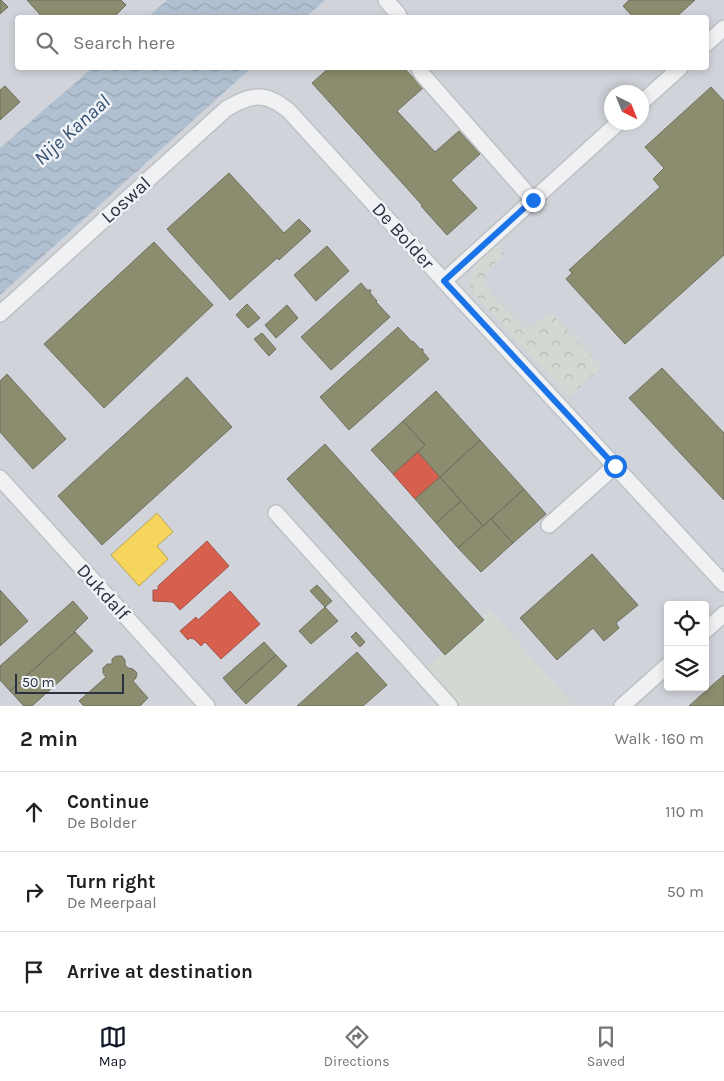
<!DOCTYPE html>
<html lang="en">
<head>
<meta charset="utf-8">
<style>
	body { margin:0; font-family:Karla,sans-serif; background:#f6f6f6; color:#202124 }
	.controls { position:absolute; right:15px; bottom:15px; display:grid; overflow:hidden; border-radius:5px; box-shadow:0 2px 8px #0003 }
	.controls button { width:45px; height:45px; display:grid; place-items:center; padding:0; border:0; border-bottom:1px solid #e0e0e0; background:#fff; color:#202124; font:25px sans-serif }
	.compass { position:absolute; left:604px; top:85px; width:45px; height:45px; border-radius:50%; background:#fff; box-shadow:0 2px 8px #0003; rotate:137deg }
	.scale { position:absolute; left:15px; bottom:12px; width:109px; box-sizing:border-box; padding-left:5px; border:2px solid #29313e; border-top:0; font-size:14px; line-height:18px; white-space:nowrap; color:#29313e; -webkit-text-stroke:4px #eff2f6; paint-order:stroke }
	.stop { position:absolute; width:15px; height:15px; margin:-11px; border:4px solid #1a73e8; border-radius:50%; background:#fff }
	.stop.end { background:#1a73e8; border-color:#fff; box-shadow:0 1px 5px #0008 }
	.list { margin:0; padding:0; list-style:none }
	h2 { display:flex; justify-content:space-between; align-items:center; height:65px; margin:0; padding:0 20px; font-size:21px }
	h2 small { font-size:16px; font-weight:400; color:#757577 }
	.list li { display:grid; grid-template-columns:32px 1fr auto; gap:15px; align-items:center; box-sizing:border-box; height:80px; padding:0 20px; border-top:1px solid #e0e0e0 }
	.list b { display:block; font-size:19px; white-space:nowrap }
	.list p { margin:0; font-size:16px; white-space:nowrap; color:#757577 }
	.list em { font-size:16px; font-style:normal; color:#757577 }
	.icon { flex:none; width:28px; height:28px; fill:none; stroke:currentColor; stroke-width:2; stroke-linecap:round; stroke-linejoin:round }
	.map { position:relative; flex:none; width:724px; height:706px; overflow:hidden }
	.search { position:absolute; background:#fff; box-shadow:0 2px 8px #0003; left:15px; right:15px; top:15px; height:55px; display:flex; align-items:center; gap:12px; box-sizing:border-box; padding:0 18px; border-radius:5px; color:#757577; font-size:19px }
	.sheet { height:305px; background:#fff }
	nav { display:flex; justify-content:space-around; align-items:center; box-sizing:border-box; height:70px; border-top:1px solid #e0e0e0; background:#fff; font-size:14px; color:#757577 }
	nav a { display:grid; justify-items:center; gap:2px }
	nav .on { color:#111827 }
	.map>svg:first-child { display:block }
	.built { fill:#d0d3d9; fill-rule:evenodd }
	.green { fill:#d2d9d2 }
	.forest { fill:url(#forest-crowns) }
	.water { fill:url(#water-waves) }
	.homes { fill:#f6d55c; stroke:#b8a453 }
	.shops { fill:#d6604d; stroke:#a25248 }
	.industry { fill:#8c8c6e; stroke:#6e7160 }
	.lines { fill:none; stroke-linecap:round; stroke-linejoin:round }
	.minor-casing { stroke:#bfc1c4; stroke-width:18 }
	.minor { stroke:#f0f1f3; stroke-width:15 }
	.route { stroke:#1a73e8; stroke-width:6 }
	.labels { text-anchor:middle; dominant-baseline:central; stroke-width:5; stroke-linejoin:round; paint-order:stroke }
	.street-label { font-size:19px; fill:#29313e; stroke:#eff2f6 }
	.water-label { font-size:20px; font-style:italic; fill:#355070; stroke:#eff2f6 }
</style>
</head>
<body>
<div class="map">
<svg width="724" height="706" viewBox="0 0 724 706">
	<defs>
		<pattern id="forest-crowns" width="20" height="18" patternUnits="userSpaceOnUse" patternTransform="scale(1.25)"><rect width="20" height="18" fill="#d2d9d2"/><path d="M2 6a3 3 0 1 1 6 0M12 15a3 3 0 1 1 6 0" fill="none" stroke="#b4bbb5"/></pattern>
		<pattern id="water-waves" width="16" height="10" patternUnits="userSpaceOnUse" patternTransform="scale(1.25)"><rect width="16" height="10" fill="#b1c0d0"/><path d="M0 5q4-4 8 0t8 0" fill="none" stroke="#98a5b4"/></pattern>
	</defs>
	<rect width="100%" height="100%" fill="#e1e3e6"/>
	<path class="built" d="M0,0H167L148,17L18,18V68H92L0,148Z
		M309,0H724V706H0V279L234,68H706V18L290,17ZM612,92H642V122H612ZM668,605H705V687H668Z"/>
	<path class="green" d="M490,610L574,706H461L427,668Z"/>
	<path class="forest" d="M496,245L505,254L488,270L485,280L491,294L527,331L550,312L602,367L569,397L472,292C464,270 481,259 496,245Z"/>
	<path class="water" d="M167,0H325L306,17H148Z
		M92,68H251L0,295V148Z"/>
	<path class="homes" d="M157,513L173,532L157,546L168,559L139,586L111,555Z"/>
	<path class="shops" d="M418,452L440,477L415,499L393,474Z
		M207,541L229,566L180,610L173,602L153,601V590H158V586Z
		M230,591L260,624L221,659L205,642L201,646L194,639L189,638L188,640L180,631L196,617L198,620Z"/>
	<path class="industry" d="M0,0H1L8,7L0,14Z
		M27,0H121L126,5L113,18H43Z
		M629,0H695L675,18H634L623,6Z
		M329,68H404L423,88L397,111L435,152L459,131L480,154L451,180L477,208L447,235L421,206L422,205L312,83Z
		M5,86L20,102L0,120V90Z
		M711,87L724,101V255L625,344L566,279L572,273L569,270L660,187L653,179L664,168L645,147Z
		M229,173L284,233L299,219L311,231L279,260L277,258L230,300L167,229Z
		M154,242L213,305L104,408L44,344Z
		M327,246L349,271L316,301L294,275Z
		M361,283L367,290H371L370,293L377,301L376,302L390,317L331,370L301,337Z
		M247,304L260,318L248,328L236,315Z
		M287,305L298,318L276,338L265,325Z
		M398,327L412,342L413,341L420,349H423V352L429,359L349,430L320,397Z
		M262,333L276,349L269,356L254,339Z
		M662,368L724,433V500L629,398Z
		M7,374L66,439L33,469L0,432V381Z
		M187,377L232,427L102,545L58,496Z
		M436,391L480,440L440,477L418,452L425,445L403,421Z
		M403,421L425,445L393,474L371,450Z
		M480,440L524,489L483,526L440,477Z
		M325,444L484,620L445,655L287,479Z
		M440,477L461,501L436,523L415,499Z
		M524,489L546,514L513,543L491,519Z
		M461,501L483,526L458,548L436,523Z
		M491,519L513,543L481,572L458,548Z
		M592,554L638,605L616,623L619,628L604,641L593,628L557,660L520,618Z
		M317,585L332,601L325,607L310,591Z
		M0,590L28,621L0,646Z
		M73,601L88,618L75,631V632L10,691L0,680V666Z
		M325,607L338,621L311,644L299,631Z
		M75,632L93,651L32,706H24L10,691Z
		M356,632L365,642L360,647L351,637Z
		M264,642L276,655L235,692L223,678Z
		M357,652L387,685L363,706H297Z
		M276,655L287,666L246,704L235,692Z
		M116,656H122L125,660V665L128,668L133,669L137,673L136,678L133,681L148,698L140,706H84L79,701L106,677L103,673V668L107,664H112V659Z
		M724,675V706H689L709,688Z"/>
	<g class="lines">
		<defs>
			<path id="minor" d="M386,0L398,14L400,18
				M706,44L724,28
				M419,68L422,74L533,200
				M642,102L680,68
				M444,281L619,122
				M0,314L226,109C241,100 257,92 274,101C279,103 283,107 288,110L444,281L724,584
				M0,478L207,706
				M276,513L450,706
				M549,525L615,466
				M705,631L724,614
				M622,706L668,665"/>
		</defs>
		<use href="#minor" class="minor-casing"/>
		<use href="#minor" class="minor"/>
	</g>
	<g class="lines">
		<path class="route" d="M533,200L444,281L615,466"/>
	</g>
	<g class="labels">
		<g class="street-label">
			<text transform="translate(126 200) rotate(-42)">Loswal</text>
			<text transform="translate(403 236) rotate(48)">De Bolder</text>
			<text transform="translate(103 592) rotate(48)">Dukdalf</text>
		</g>
		<g class="water-label">
			<text transform="translate(72 130) rotate(-42)">Nije Kanaal</text>
		</g>
	</g>
</svg>
<div class="controls">
<button><svg class="icon" aria-label="locate" viewBox="0 0 24 24"><circle cx="12" cy="12" r="6"/><path d="M12 2v4M12 18v4M2 12h4M18 12h4"/></svg></button>
<button><svg class="icon" aria-label="layers" viewBox="0 0 24 24"><path d="M12 4l9 5-9 5-9-5zM3 14l9 5 9-5"/></svg></button>
</div>
<svg class="compass" viewBox="-18 -18 36 36"><path d="M0-13l5 13h-10z" fill="#e53935"/><path d="M0 13l5-13h-10z" fill="#757577"/></svg>
<div class="scale">50 m</div>
<div class="stop" style="left:615px;top:466px"></div>
<div class="stop end" style="left:533px;top:200px"></div>
<div class="search"><svg class="icon" aria-label="search" viewBox="0 0 24 24"><circle cx="10" cy="10" r="6"/><path d="M15 15l6 6"/></svg>Search here</div>
</div>
<section class="sheet">
<h2>2 min<small>Walk · 160 m</small></h2>
<ul class="list">
<li><svg class="icon" aria-label="ahead" viewBox="0 0 24 24"><path d="M12 20V5M6 11l6-6 6 6"/></svg><div><b>Continue</b><p>De Bolder</p></div><em>110 m</em></li>
<li><svg class="icon" aria-label="right" viewBox="0 0 24 24"><path d="M7 20v-9h11M14 6l5 5-5 5"/></svg><div><b>Turn right</b><p>De Meerpaal</p></div><em>50 m</em></li>
<li><svg class="icon" aria-label="arrive" viewBox="0 0 24 24"><path d="M6 21V4h12l-3 4 3 4H6"/></svg><div><b>Arrive at destination</b></div></li>
</ul>
</section>
<nav>
<a class="on"><svg class="icon" aria-label="map" viewBox="0 0 24 24"><path d="M3 6l6-2 6 2 6-2v14l-6 2-6-2-6 2zM9 4v14M15 6v14"/></svg>Map</a>
<a><svg class="icon" aria-label="directions" viewBox="0 0 24 24"><path d="M12 3l9 9-9 9-9-9zM9 14v-3h6M13 9l2 2-2 2"/></svg>Directions</a>
<a><svg class="icon" aria-label="saved" viewBox="0 0 24 24"><path d="M7 4h10v16l-5-4-5 4z"/></svg>Saved</a>
</nav>
</body>
</html>
